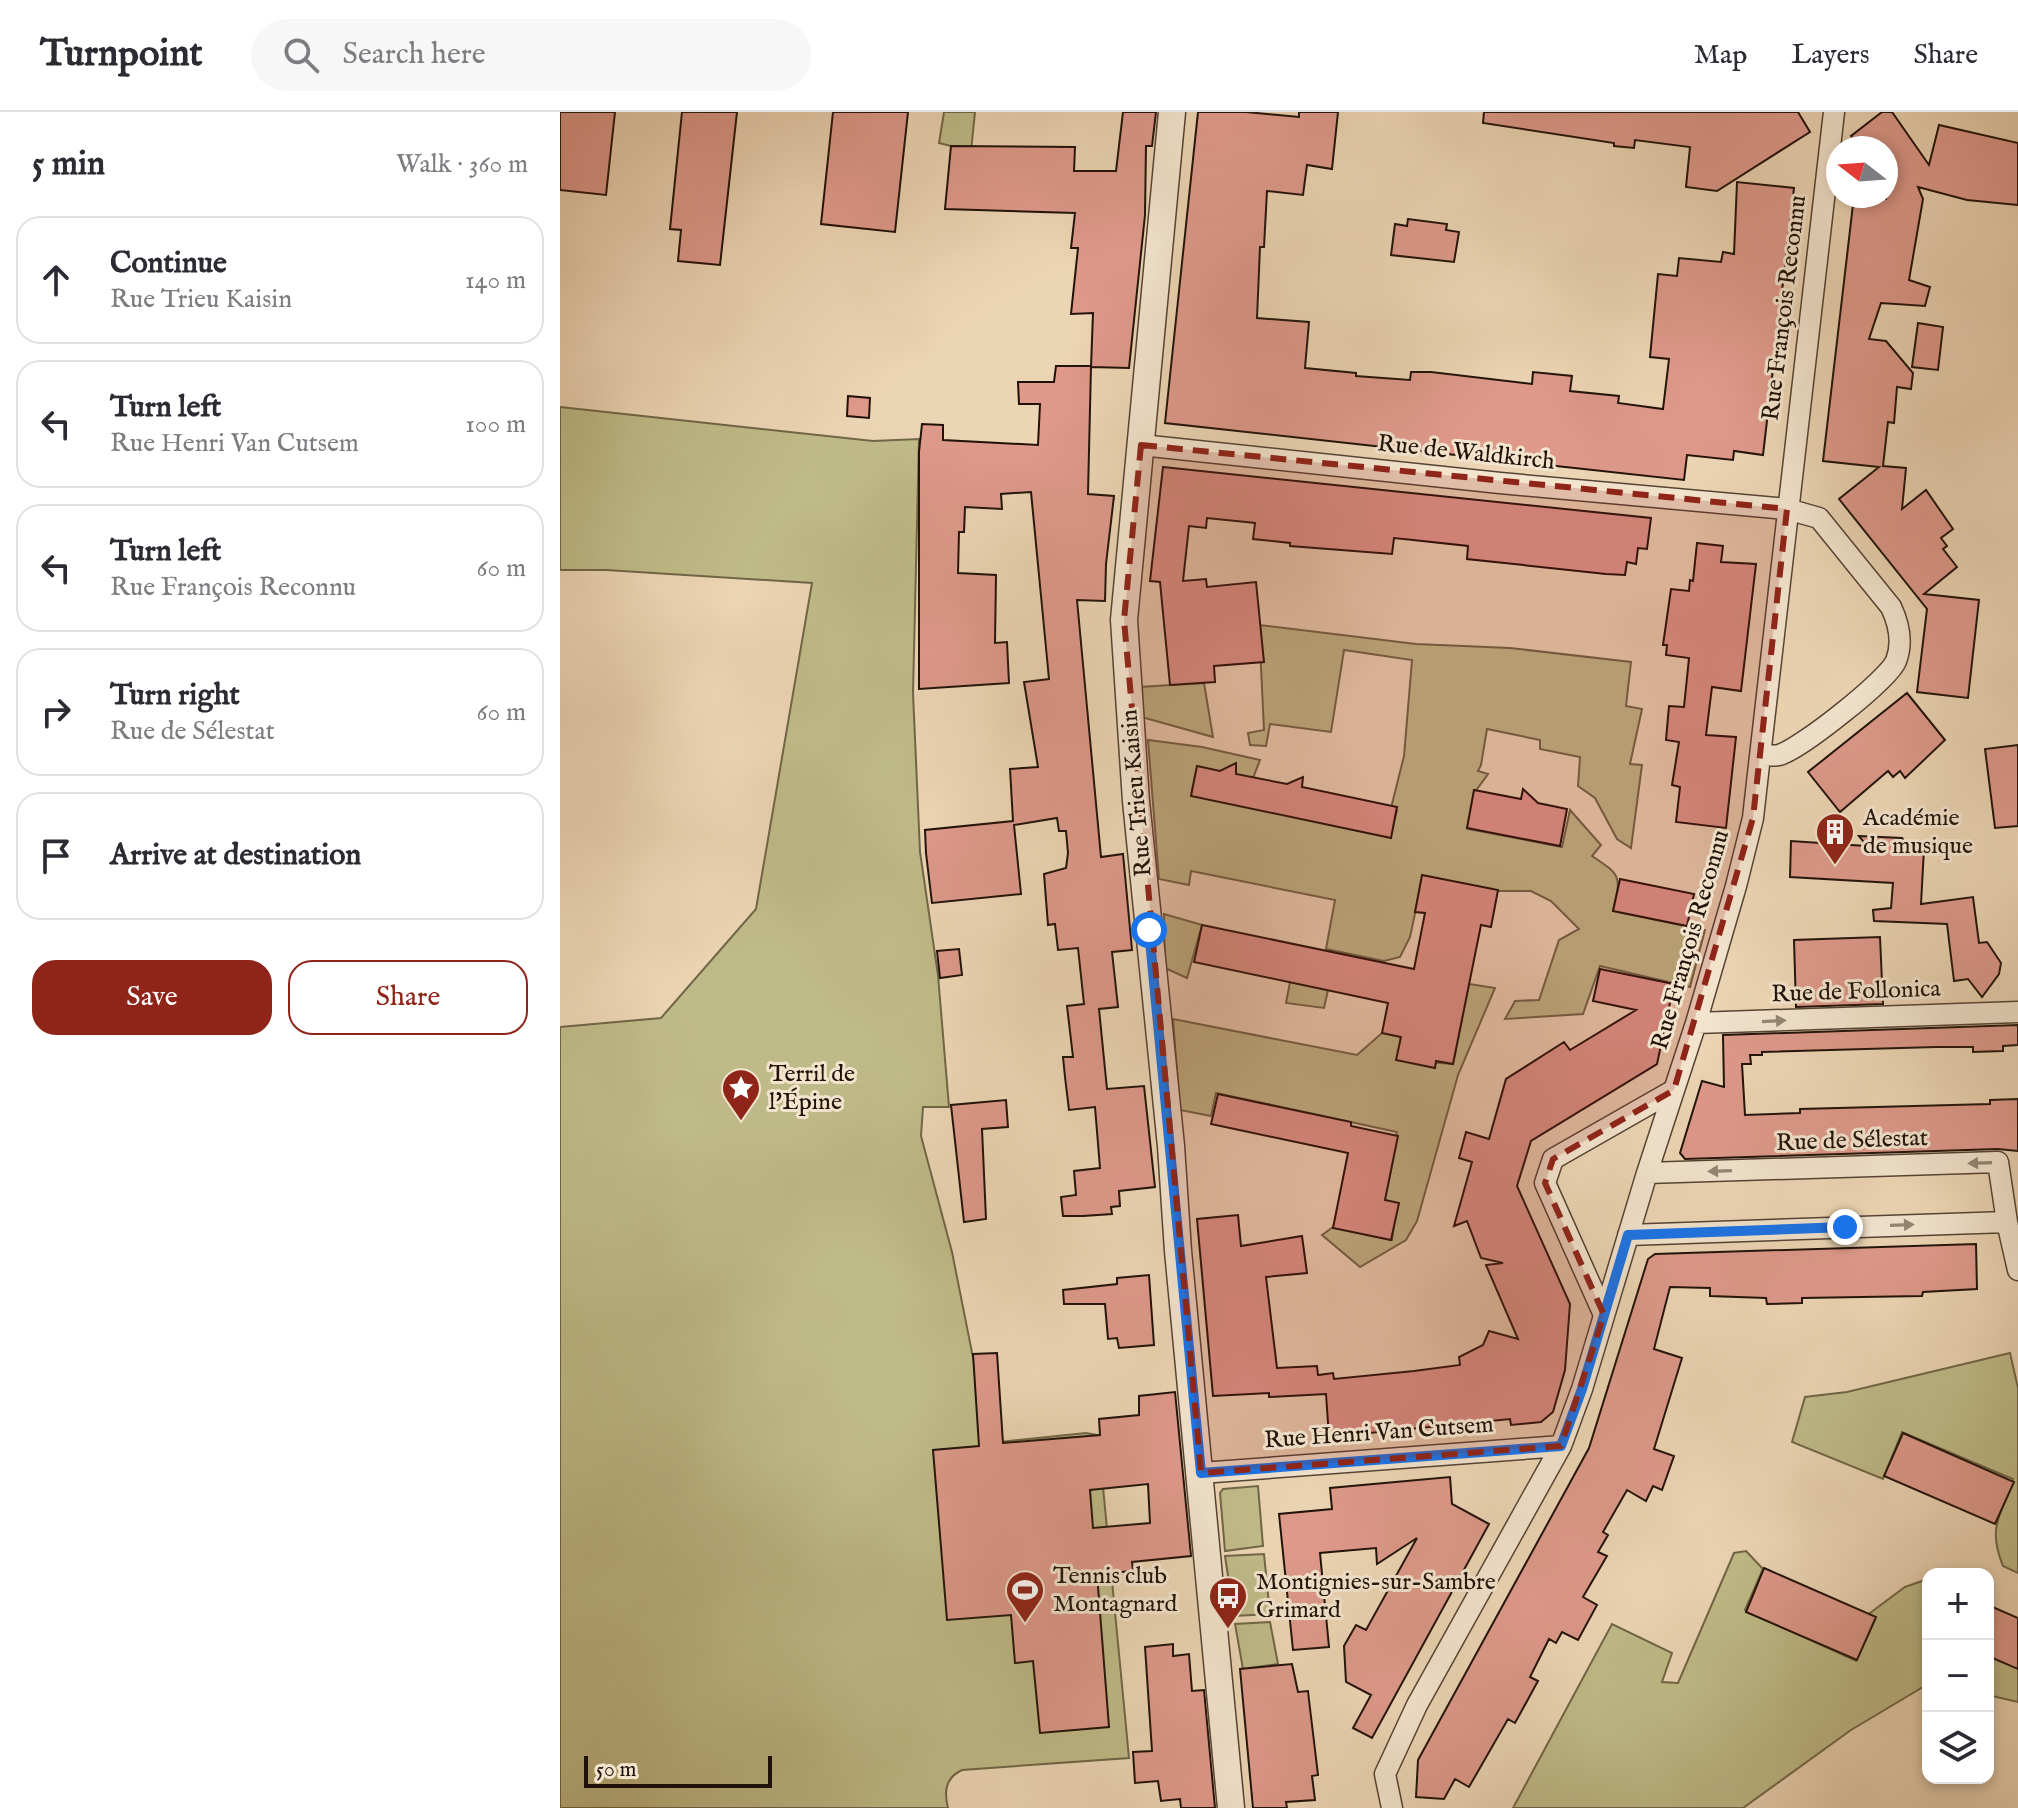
<!DOCTYPE html>
<html lang="en">
<head>
<meta charset="utf-8">
<style>
	body { margin:0; font-family:"IM FELL English",serif; background:#f7f7f7; color:#2b2b33 }
	.controls { position:absolute; right:24px; bottom:24px; display:grid; overflow:hidden; border-radius:16px; box-shadow:0 4px 12px #0003 }
	.controls button { width:72px; height:72px; display:grid; place-items:center; padding:0; border:0; border-bottom:2px solid #e1e1e2; background:#fff; color:#2b2b33; font:40px sans-serif }
	.compass { position:absolute; left:1266px; top:24px; width:72px; height:72px; border-radius:50%; background:#fff; box-shadow:0 4px 12px #0003; rotate:287deg }
	.scale { position:absolute; left:24px; bottom:20px; width:188px; box-sizing:border-box; padding-left:8px; border:4px solid #211209; border-top:0; font-size:22px; line-height:28px; white-space:nowrap; color:#211209; -webkit-text-stroke:6px #f3e4ce; paint-order:stroke }
	.stop { position:absolute; width:24px; height:24px; margin:-18px; border:6px solid #1a73e8; border-radius:50%; background:#fff }
	.stop.end { background:#1a73e8; border-color:#fff; box-shadow:0 2px 8px #0008 }
	.list { margin:0; padding:0; list-style:none }
	h2 { display:flex; justify-content:space-between; align-items:center; height:104px; margin:0; padding:0 32px; font-size:34px }
	h2 small { font-size:26px; font-weight:400; color:#7c7c81 }
	.list li { display:grid; grid-template-columns:52px 1fr auto; gap:24px; align-items:center; box-sizing:border-box; height:128px; margin:0 16px 16px; padding:0 16px; border:2px solid #e1e1e2; border-radius:24px }
	.list b { display:block; font-size:30px; white-space:nowrap }
	.list p { margin:0; font-size:26px; white-space:nowrap; color:#7c7c81 }
	.list em { font-size:26px; font-style:normal; color:#7c7c81 }
	.actions { display:flex; gap:16px; padding:24px 32px }
	.actions a { flex:1; padding:18px 0; border:2px solid #8f2418; border-radius:24px; text-align:center; font-size:28px; color:#8f2418 }
	.actions .main { background:#8f2418; color:#fff }
	.icon { flex:none; width:44px; height:44px; fill:none; stroke:currentColor; stroke-width:2; stroke-linecap:round; stroke-linejoin:round }
	.map { position:relative; flex:none; width:1458px; height:1696px; overflow:hidden }
	header { display:flex; align-items:center; gap:48px; box-sizing:border-box; height:112px; padding:0 40px; background:#fff; border-bottom:2px solid #e1e1e2 }
	header strong { font-size:38px }
	nav { display:flex; gap:44px; margin-inline-start:auto; font-size:28px }
	.search { width:560px; height:72px; background:#f7f7f7; display:flex; align-items:center; gap:20px; box-sizing:border-box; padding:0 28px; border-radius:44px; color:#7c7c81; font-size:30px }
	main { display:flex }
	aside { flex:1; background:#fff }
	.map>svg:first-child { display:block }
	.green { fill:#bfbb88; stroke:#706648; stroke-width:2 }
	.building { fill:#de998b; stroke:#211209; stroke-width:2; fill-rule:evenodd }
	.lines { fill:none; stroke-linecap:round; stroke-linejoin:round }
	.minor-casing { stroke:#544334; stroke-width:23 }
	.tertiary-casing { stroke:#544334; stroke-width:29 }
	.minor { stroke:#f3e4ce; stroke-width:20 }
	.tertiary { stroke:#f3e4ce; stroke-width:26 }
	.oneway { fill:#948675 }
	.route { stroke:#1a73e8; stroke-width:10 }
	.marked { fill:#8f2418; fill-opacity:0.2; stroke:#8f2418; stroke-width:6; stroke-dasharray:16 10; stroke-linejoin:round }
	.labels { text-anchor:middle; dominant-baseline:central; stroke-width:6; stroke-linejoin:round; paint-order:stroke }
	.street-label { font-size:24px; fill:#211209; stroke:#f3e4ce }
	.poi-label { font-size:24px; fill:#211209; stroke:#f3e4ce; text-anchor:start }
</style>
</head>
<body>
<header>
<strong>Turnpoint</strong>
<div class="search"><svg class="icon" aria-label="search" viewBox="0 0 24 24"><circle cx="10" cy="10" r="6"/><path d="M15 15l6 6"/></svg>Search here</div>
<nav><a>Map</a><a>Layers</a><a>Share</a></nav>
</header>
<main>
<aside>
<h2>5 min<small>Walk · 360 m</small></h2>
<ul class="list">
<li><svg class="icon" aria-label="ahead" viewBox="0 0 24 24"><path d="M12 20V5M6 11l6-6 6 6"/></svg><div><b>Continue</b><p>Rue Trieu Kaisin</p></div><em>140 m</em></li>
<li><svg class="icon" aria-label="left" viewBox="0 0 24 24"><path d="M17 20v-9H6M10 6l-5 5 5 5"/></svg><div><b>Turn left</b><p>Rue Henri Van Cutsem</p></div><em>100 m</em></li>
<li><svg class="icon" aria-label="left" viewBox="0 0 24 24"><path d="M17 20v-9H6M10 6l-5 5 5 5"/></svg><div><b>Turn left</b><p>Rue François Reconnu</p></div><em>60 m</em></li>
<li><svg class="icon" aria-label="right" viewBox="0 0 24 24"><path d="M7 20v-9h11M14 6l5 5-5 5"/></svg><div><b>Turn right</b><p>Rue de Sélestat</p></div><em>60 m</em></li>
<li><svg class="icon" aria-label="arrive" viewBox="0 0 24 24"><path d="M6 21V4h12l-3 4 3 4H6"/></svg><div><b>Arrive at destination</b></div></li>
</ul>
<div class="actions"><a class="main">Save</a><a>Share</a></div>
</aside>
<div class="map">
<svg width="1458" height="1696" viewBox="0 0 1458 1696">
	<rect width="100%" height="100%" fill="#ecd5b4"/>
	<filter id="stains"><feTurbulence type="fractalNoise" baseFrequency=".0025" numOctaves="4"/><feColorMatrix values="0 0 0 0 .2 0 0 0 0 .09 0 0 0 0 .02 0 0 0 .5 -.17"/></filter>
	<radialGradient id="worn" r=".72"><stop offset=".6" stop-color="#630" stop-opacity="0"/><stop offset="1" stop-color="#630" stop-opacity=".3"/></radialGradient>
	<path class="green" d="M384,0H415L411,39L379,31Z
		M0,295L313,329L359,327L353,581L360,740L378,863L389,995H363L361,1024L392,1140L430,1331L526,1321L538,1323L569,1646L402,1658C385,1666 384,1680 388,1696H0V915L101,906L196,797L252,471L46,458H0Z
		M699,513L856,532L950,536L1071,550L1066,594L1082,597L1070,652L1082,653L1071,736L1057,727L1035,686L1018,674L1020,645L980,637V628L927,617L921,653L918,659L928,662L915,680L908,717L1002,735L1010,698L1041,733L1032,744C1062,764 1061,764 1053,799L1145,818L1130,875L1040,854L1023,902L945,907L955,889L979,888L999,828L1019,817L991,789L971,779H939L863,764L850,825L840,845L824,849L766,837L775,788L631,759L629,773L599,767L588,628L642,635L700,648L693,666L637,655L631,683L830,725L837,698L831,696L844,644L852,548L784,538L771,620L710,612L706,634L690,633L688,621L704,618Z
		M644,571L653,625L578,604L579,575Z
		M604,802L642,813L627,866L605,856Z
		M730,870L768,878L764,896L726,891Z
		M909,872L935,876L898,963L857,1109L846,1128L800,1155L762,1123L773,1115L832,1128L837,1091L822,1088L837,1020L656,981L651,1004L620,998L613,907L797,943L822,921L841,925L837,948L893,952Z
		M1450,1241L1458,1276V1461L1443,1454C1427,1415 1441,1404 1453,1367L1342,1320L1323,1367L1232,1330L1245,1285L1287,1280Z
		M698,1374L703,1434L665,1439L660,1381L663,1377Z
		M1186,1439L1203,1457L1185,1498L1296,1549L1315,1508L1306,1504L1345,1475L1368,1467V1572L1291,1618L1183,1696H953L1052,1512L1112,1541L1102,1570L1118,1571L1174,1441Z
		M704,1442L710,1502L674,1504L665,1444Z
		M710,1510L718,1552L683,1557L675,1512Z
		M1428,1542L1458,1555V1590L1428,1583Z"/>
	<path class="building" d="M0,0H55L46,83L0,78Z
		M122,0H177L160,153L118,149L121,118L110,117Z
		M273,0H348L335,120L261,112Z
		M563,0H596L592,34H586L585,103L569,256L531,255L533,201L511,202L518,136H511L515,101L385,97L391,34L515,35L514,59H556Z
		M638,0H686L739,5V0H778L772,57L747,53L743,83L707,79L704,135H700L697,206L749,210L745,256L796,261V264L850,268L851,260H871L972,272L973,260L1012,264L1010,279L1059,284L1058,291L1103,297L1109,247L1090,245L1098,162L1117,164L1119,146L1161,150L1163,140L1174,142L1177,70L1234,76L1203,343L1174,339L1173,348L1127,343L1124,368L605,311Z
		M924,0H1238L1250,20L1157,79L1126,75L1130,35L1075,28L1074,36L1054,34V31L923,11Z
		M1322,0H1332L1369,53L1379,13L1458,31V93L1407,88L1358,75L1363,87L1349,168L1370,175L1365,194L1321,191L1309,227L1326,229L1353,261L1351,277L1337,275L1334,311L1328,310L1323,354L1346,356L1342,397L1366,378L1393,417L1381,426L1387,434L1383,437L1397,455L1364,482L1419,488L1408,586L1357,580L1367,497L1279,387L1319,355L1263,349L1294,84L1326,87V36H1300L1291,24Z
		M848,107L887,112L886,118L899,120L894,150L831,143L835,112L847,114Z
		M1358,211L1383,215L1378,258L1352,255Z
		M496,254H531L528,382L554,384L546,452L545,489L517,488L541,745L563,742L572,838L552,840L558,895L539,897L547,977L584,974L595,1075L559,1079L560,1094L551,1095L552,1102L523,1104H503L501,1085L516,1083L514,1059L540,1056L535,995L509,998L505,965L503,945H513L507,894L524,892L518,836L498,838L495,812L488,813L484,762L506,756L508,741L506,719H499L497,706L454,713L461,782L372,791L366,741L365,718L453,709L450,657L478,655L464,570L489,567L471,380L441,382L442,397L405,395L404,420H399L398,461L436,463L435,531L447,530L449,571L359,577V340L362,312L383,313V328L478,333L480,292H459L458,270H494Z
		M288,284L310,286L309,306L287,304Z
		M603,355L1091,406L1087,437L1078,436L1076,452L1067,450L1065,463L1046,462L907,447L908,434L853,428L834,426L832,442L730,434V431L693,427L695,411L647,406L646,416L629,414L623,469L646,467L647,475L696,470L704,550L654,554L655,570L610,573L600,470L590,469Z
		M1137,431L1163,434L1161,450L1196,452L1181,579L1152,575L1146,623L1176,625L1166,716L1116,710L1120,675L1112,673L1119,630L1106,628L1109,594L1124,595L1129,546L1106,543L1107,533H1103L1111,477L1129,479L1130,468L1133,469Z
		M1347,581L1385,628L1345,666L1340,659L1333,665L1328,659L1280,700L1248,660Z
		M1458,633V714L1435,716L1425,637Z
		M676,651V662L727,672L743,665L742,675L837,695L831,726L631,684L637,654L660,659Z
		M963,677L978,691L1007,697L1000,734L907,716L914,678L961,687Z
		M1299,724L1342,726L1350,736L1364,737L1361,792L1413,785L1419,831L1427,830L1441,851L1439,862L1422,885L1408,867L1394,869L1387,812L1314,809L1313,798L1331,796L1333,771L1230,765L1231,729L1307,734Z
		M862,763L938,778L931,815L921,813L893,952L876,949L875,956L836,948L841,925L822,921L828,891L634,850L642,813L854,857L865,801L855,800Z
		M1060,767L1134,782L1127,814L1053,799Z
		M1320,825L1323,892L1236,895L1234,828Z
		M399,837L402,863L380,866L377,839Z
		M1040,857L1114,872L1097,952L971,1029L957,1074L1010,1192L1005,1258L993,1300L981,1310L951,1313L950,1307L769,1325L766,1282L709,1285V1281L653,1284L637,1107L678,1103L681,1134L742,1124L747,1161L706,1165L717,1256L757,1254L758,1263L773,1261L774,1267L854,1259L900,1253L899,1245L923,1233L929,1219L958,1227L926,1153L943,1151L921,1146L907,1109L894,1114L912,1050L899,1046L906,1020L929,1027L946,967L1004,930L1010,938L1076,898L1033,889Z
		M1458,913V933L1443,934V939L1413,940V935H1376L1202,940V943H1190L1191,952H1182L1185,1003L1240,1001V997L1430,992V988L1458,987V1039L1438,1037L1125,1047L1120,1041L1142,969L1164,975L1163,923Z
		M658,982L791,1010V1014L838,1024L825,1088L839,1091L831,1128L773,1116L788,1041L651,1012Z
		M446,988L448,1015L422,1017L426,1107L404,1110L391,993Z
		M1416,1132L1417,1177L1363,1180L1362,1184L1242,1186V1191L1207,1192L1206,1186L1150,1184V1176L1110,1175L1094,1237L1122,1246L1094,1337L1114,1344L1102,1378L1093,1374L1086,1389L1067,1378L1043,1420L1048,1423L1038,1440L1047,1444L1023,1485L1037,1493L1018,1528L1002,1520L996,1531L989,1527L970,1565L978,1569L955,1611L948,1607L909,1675L895,1667L884,1687L856,1685L858,1648L1029,1336L1088,1147L1095,1142Z
		M589,1163L594,1233L559,1236L557,1226L548,1227L545,1192H504L503,1178L557,1172V1166Z
		M437,1241L443,1331L540,1323L539,1307L579,1303V1284L615,1280L631,1444L572,1450L573,1459L537,1462L549,1615L480,1621L473,1549L455,1551L451,1503L387,1508L373,1338L419,1334L413,1242ZM588,1372L590,1411L533,1416L530,1378Z
		M1343,1321L1454,1370L1435,1412L1324,1364Z
		M890,1365L892,1392L929,1412L812,1626L793,1616L811,1583L786,1570L784,1534L796,1513L806,1518L857,1426L817,1452L816,1436L760,1441L769,1535L733,1538L719,1402L772,1397L770,1376Z
		M1204,1456L1316,1505L1297,1548L1186,1500Z
		M1428,1493L1458,1506V1557L1428,1544Z
		M613,1532V1544L629,1542L632,1579L644,1578L655,1696H621L620,1687L601,1689L598,1669L575,1671L573,1640L592,1639L585,1535Z
		M732,1552L738,1580L748,1579L749,1588L758,1663L752,1664L755,1688L726,1690L727,1696H693L680,1557Z"/>
	<g class="lines">
		<defs>
			<path id="minor" d="M581,333L940,371L1227,397L1259,406L1331,495C1339,512 1343,531 1336,549C1328,568 1239,638 1219,643C1214,644 1206,643 1200,644
				M1136,911L1458,900
				M1087,1061L1438,1050L1447,1110L1458,1158
				M1068,1123L1447,1110
				M1044,1203L985,1071L993,1047L1114,978
				M641,1361L1001,1334
				M832,1696L825,1662L857,1593L1001,1334L1022,1277L1087,1061L1136,911L1176,774L1193,706L1200,644L1274,0"/>
			<path id="tertiary" d="M612,0L564,508L576,689L611,1034L618,1139L671,1696"/>
		</defs>
		<use href="#minor" class="minor-casing"/>
		<use href="#tertiary" class="tertiary-casing"/>
		<use href="#minor" class="minor"/>
		<use href="#tertiary" class="tertiary"/>
	</g>
	<defs><path id="oneway-solid" d="M-6-.8H1V-3.2L6.5 0L1 3.2V.8H-6Z" transform="scale(2)"/></defs>
	<g class="oneway">
		<use href="#oneway-solid" transform="translate(1214 909) rotate(-3)"/>
		<use href="#oneway-solid" transform="translate(1420 1051) rotate(178)"/>
		<use href="#oneway-solid" transform="translate(1160 1059) rotate(178)"/>
		<use href="#oneway-solid" transform="translate(1342 1113) rotate(-2)"/>
	</g>
	<g class="lines">
		<path class="route" d="M589,818L641,1361L1001,1334L1022,1277L1068,1123L1285,1115"/>
	</g>
	<path class="marked" d="M581,333L1227,397L1193,706L1114,978L993,1047L985,1071L1044,1203L1001,1334L641,1361L564,508Z"/>
	<defs>
		<symbol id="building-pin" viewBox="-11 -11 22 30"><path d="M0 17L-7.5 6A9.5 9.5 0 1 1 7.5 6Z" fill="#8f2418" stroke="#f3e4ce"/><path d="M-4-6H4V6H1V3H-1V6H-4ZM-2.5-4.3h1.7v1.8h-1.7ZM.8-4.3h1.7v1.8H.8ZM-2.5-1h1.7V.8h-1.7ZM.8-1h1.7V.8H.8Z" fill="#fff"/></symbol>
		<symbol id="sight-pin" viewBox="-11 -11 22 30"><path d="M0 17L-7.5 6A9.5 9.5 0 1 1 7.5 6Z" fill="#8f2418" stroke="#f3e4ce"/><path d="M0-6L1.8-2.2L6-1.7L2.9 1.2L3.7 5.4L0 3.3L-3.7 5.4L-2.9 1.2L-6-1.7L-1.8-2.2Z" fill="#fff"/></symbol>
		<symbol id="stadium-pin" viewBox="-11 -11 22 30"><path d="M0 17L-7.5 6A9.5 9.5 0 1 1 7.5 6Z" fill="#8f2418" stroke="#f3e4ce"/><path d="M0-5a6.5 5 0 1 0 0 10a6.5 5 0 1 0 0-10ZM-3.5-1.8h7v3.6h-7Z" fill="#fff"/></symbol>
		<symbol id="bus-pin" viewBox="-11 -11 22 30"><path d="M0 17L-7.5 6A9.5 9.5 0 1 1 7.5 6Z" fill="#8f2418" stroke="#f3e4ce"/><path d="M-5-6H5V4H4V6H2V4H-2V6H-4V4H-5ZM-3.5-4V0h7V-4ZM-3.5 1.2v1.5H-2V1.2ZM2 1.2v1.5H3.5V1.2Z" fill="#fff"/></symbol>
	</defs>
	<g fill-rule="evenodd">
		<use href="#building-pin" x="1253" y="698" width="44" height="60"/>
		<use href="#sight-pin" x="159" y="954" width="44" height="60"/>
		<use href="#stadium-pin" x="443" y="1456" width="44" height="60"/>
		<use href="#bus-pin" x="646" y="1462" width="44" height="60"/>
	</g>
	<g class="labels">
		<g class="street-label">
			<text transform="translate(1225 196) rotate(-83)">Rue François Reconnu</text>
			<text transform="translate(906 341) rotate(6)">Rue de Waldkirch</text>
			<text transform="translate(577 681) rotate(-95)">Rue Trieu Kaisin</text>
			<text transform="translate(1131 828) rotate(-74)">Rue François Reconnu</text>
			<text transform="translate(1296 880) rotate(-2)">Rue de Follonica</text>
			<text transform="translate(1292 1029) rotate(-2)">Rue de Sélestat</text>
			<text transform="translate(819 1321) rotate(-4)">Rue Henri Van Cutsem</text>
		</g>
		<g class="poi-label">
			<text x="1303" y="706">Académie<tspan x="1303" dy="28">de musique</tspan></text>
			<text x="209" y="962">Terril de<tspan x="209" dy="28">l'Épine</tspan></text>
			<text x="493" y="1464">Tennis club<tspan x="493" dy="28">Montagnard</tspan></text>
			<text x="696" y="1470">Montignies-sur-Sambre<tspan x="696" dy="28">Grimard</tspan></text>
		</g>
	</g>
	<rect width="100%" height="100%" filter="url(#stains)"/>
	<rect width="100%" height="100%" fill="url(#worn)"/>
</svg>
<div class="controls">
<button>+</button>
<button>−</button>
<button><svg class="icon" aria-label="layers" viewBox="0 0 24 24"><path d="M12 4l9 5-9 5-9-5zM3 14l9 5 9-5"/></svg></button>
</div>
<svg class="compass" viewBox="-18 -18 36 36"><path d="M0-13l5 13h-10z" fill="#e53935"/><path d="M0 13l5-13h-10z" fill="#7c7c81"/></svg>
<div class="scale">50 m</div>
<div class="stop" style="left:589px;top:818px"></div>
<div class="stop end" style="left:1285px;top:1115px"></div>
</div>
</main>
</body>
</html>
